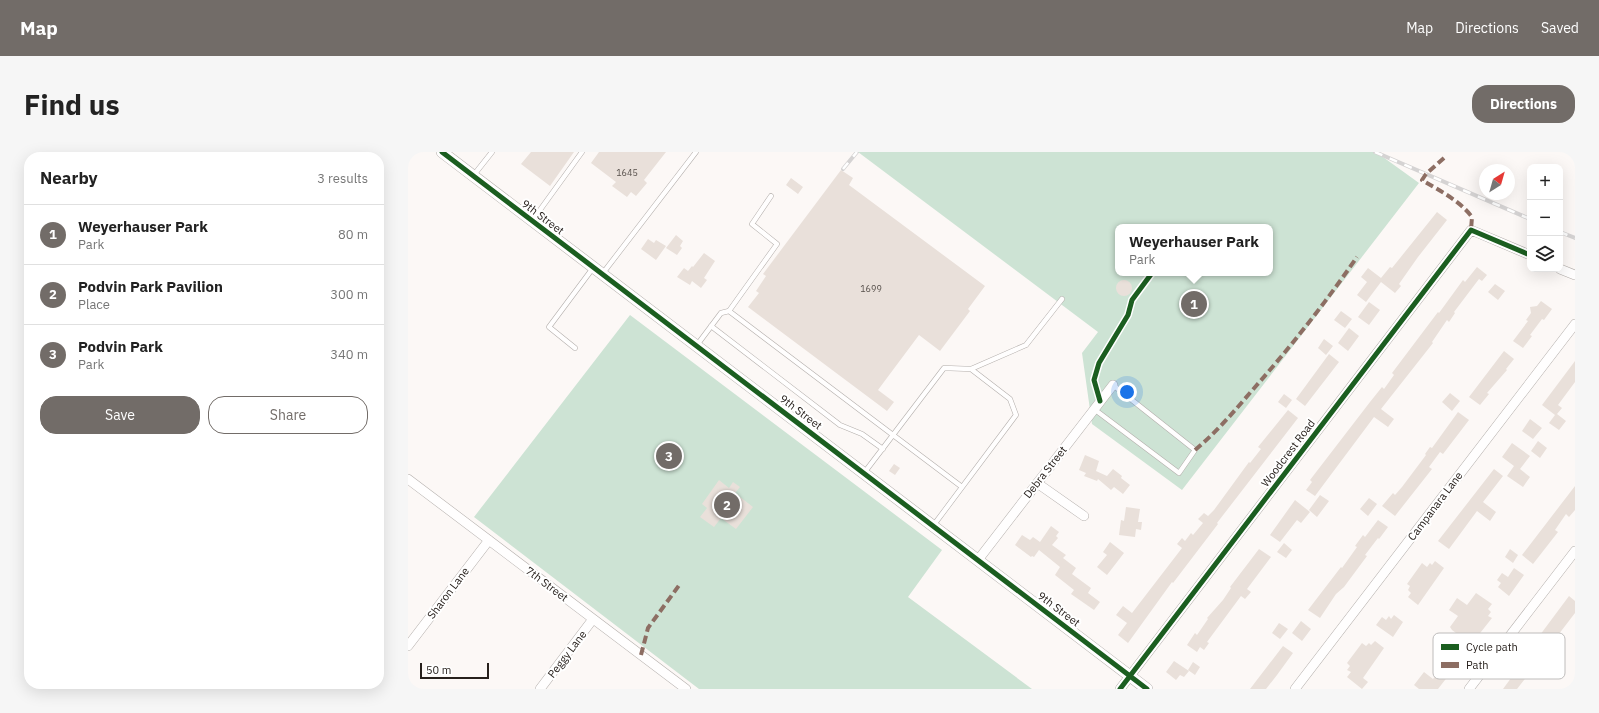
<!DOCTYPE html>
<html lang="en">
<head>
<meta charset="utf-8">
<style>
	body { margin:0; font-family:"IBM Plex Sans",sans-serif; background:#f6f6f6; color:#222 }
	.controls { position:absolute; right:12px; top:12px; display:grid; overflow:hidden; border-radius:8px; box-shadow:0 4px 16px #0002 }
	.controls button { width:36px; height:36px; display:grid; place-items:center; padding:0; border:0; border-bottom:1px solid #e0e0e0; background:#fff; color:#222; font:20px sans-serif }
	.compass { position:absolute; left:1071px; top:12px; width:36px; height:36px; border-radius:50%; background:#fff; box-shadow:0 4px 16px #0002; rotate:37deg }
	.scale { position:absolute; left:12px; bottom:10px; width:69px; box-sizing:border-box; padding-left:4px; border:2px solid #27201c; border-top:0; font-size:11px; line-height:14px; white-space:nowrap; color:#27201c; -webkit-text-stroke:3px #fff; paint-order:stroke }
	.you { position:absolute; left:719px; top:240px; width:14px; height:14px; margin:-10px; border:3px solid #fff; border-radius:50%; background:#1a73e8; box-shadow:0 0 0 6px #1a73e833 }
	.badge { display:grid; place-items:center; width:26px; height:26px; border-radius:50%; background:#726c68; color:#fff; font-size:13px; font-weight:700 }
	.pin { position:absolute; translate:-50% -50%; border:2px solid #fff; box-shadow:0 1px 4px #0006 }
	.popup { position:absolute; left:707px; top:72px; width:158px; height:52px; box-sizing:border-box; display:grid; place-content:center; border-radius:8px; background:#fff; filter:drop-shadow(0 1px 3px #0005); font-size:13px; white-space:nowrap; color:#767676 }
	.popup b { font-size:15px; color:#222 }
	.popup::after { content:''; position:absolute; left:50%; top:100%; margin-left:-8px; border:8px solid transparent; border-top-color:#fff }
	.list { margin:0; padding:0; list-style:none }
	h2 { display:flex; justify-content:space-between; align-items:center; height:52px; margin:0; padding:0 16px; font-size:17px }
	h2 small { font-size:13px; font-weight:400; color:#767676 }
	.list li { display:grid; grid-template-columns:26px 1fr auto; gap:12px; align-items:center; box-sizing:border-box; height:60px; padding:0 16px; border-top:1px solid #e0e0e0 }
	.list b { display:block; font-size:15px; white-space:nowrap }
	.list p { margin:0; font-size:13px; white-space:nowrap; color:#767676 }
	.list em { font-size:13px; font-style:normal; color:#767676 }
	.actions { display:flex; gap:8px; padding:12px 16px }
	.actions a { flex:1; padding:9px 0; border:1px solid #726c68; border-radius:16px; text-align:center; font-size:14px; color:#726c68 }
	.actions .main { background:#726c68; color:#fff }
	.icon { flex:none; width:22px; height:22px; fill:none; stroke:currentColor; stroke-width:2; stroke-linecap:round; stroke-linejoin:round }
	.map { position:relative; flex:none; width:1167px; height:537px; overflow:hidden; border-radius:16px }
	header { display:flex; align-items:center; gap:24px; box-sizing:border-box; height:56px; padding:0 20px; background:#726c68; color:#fff }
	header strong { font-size:19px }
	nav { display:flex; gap:22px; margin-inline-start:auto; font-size:14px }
	.intro { display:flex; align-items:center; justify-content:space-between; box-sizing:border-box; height:96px; padding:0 24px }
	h1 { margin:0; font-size:28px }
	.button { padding:10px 18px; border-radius:16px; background:#726c68; color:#fff; font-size:14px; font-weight:700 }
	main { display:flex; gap:24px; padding:0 24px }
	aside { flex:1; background:#fff; border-radius:16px; box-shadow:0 4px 16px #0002 }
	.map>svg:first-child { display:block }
	.green { fill:#cde3d4; fill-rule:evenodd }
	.building { fill:#e9e0da }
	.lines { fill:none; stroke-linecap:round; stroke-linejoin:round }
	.service-casing { stroke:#b3aeab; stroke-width:5.5 }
	.minor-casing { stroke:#b3aeab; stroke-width:10 }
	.tertiary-casing { stroke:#b3aeab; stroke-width:12 }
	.service { stroke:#fffefe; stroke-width:4.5 }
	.minor { stroke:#fffefe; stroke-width:9 }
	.tertiary { stroke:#fffefe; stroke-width:11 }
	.rail-casing { stroke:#d5d3d3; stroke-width:4 }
	.rail { stroke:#fff; stroke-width:2.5; stroke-dasharray:8; stroke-linecap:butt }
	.quiet { stroke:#8d6e63; stroke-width:4; stroke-dasharray:8 4; stroke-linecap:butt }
	.cycleway-casing { stroke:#fff; stroke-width:8 }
	.cycleway { stroke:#1b5e20; stroke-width:5 }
	.labels { text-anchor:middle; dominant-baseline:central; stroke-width:4; stroke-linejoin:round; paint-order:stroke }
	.number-label { font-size:9px; fill:#58514c }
	.street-label { font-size:11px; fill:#27201c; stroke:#fff }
	.key { fill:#fff; stroke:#bebcbb; stroke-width:1 }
	.key-label { font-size:11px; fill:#27201c }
</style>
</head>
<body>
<header>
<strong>Map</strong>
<nav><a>Map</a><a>Directions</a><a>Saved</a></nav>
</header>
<div class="intro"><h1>Find us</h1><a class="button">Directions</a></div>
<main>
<aside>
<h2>Nearby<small>3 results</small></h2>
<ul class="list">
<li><span class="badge">1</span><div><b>Weyerhauser Park</b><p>Park</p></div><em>80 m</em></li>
<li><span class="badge">2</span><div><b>Podvin Park Pavilion</b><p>Place</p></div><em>300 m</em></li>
<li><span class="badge">3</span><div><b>Podvin Park</b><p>Park</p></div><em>340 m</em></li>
</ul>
<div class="actions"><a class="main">Save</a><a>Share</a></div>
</aside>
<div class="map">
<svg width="1167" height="537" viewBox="0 0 1167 537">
	<rect width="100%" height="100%" fill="#fcf8f6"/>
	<path class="green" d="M450,0H968L1011,31L774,338L684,272L674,201L690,180ZM710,75H862V121H710Z
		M222,163L534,398L500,445L624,537H291L66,365Z"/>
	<path class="building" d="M123,0H166L142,34L113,12Z
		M191,0H258L236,28L239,31L228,44L223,40L219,45L204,34L208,30L183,11Z
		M433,18L445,26L441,33L577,134L560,157L562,159L532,199L511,183L470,238L486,250L479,259L340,155L351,141L348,139L358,124L355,122Z
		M383,26L395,35L390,42L378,33Z
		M1029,60L1039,68L1010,105L991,132L993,134L987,141L973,130L958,150L949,143L959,130L953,125L960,116L973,126L982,115L984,116Z
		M268,83L275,89L272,94L274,96L269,103L258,96Z
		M240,87L246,91L248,88L258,94L248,108L233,97Z
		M296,101L307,109L296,126L299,128L293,136L284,129L282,133L269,125L276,116L280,119L284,114L285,115Z
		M1069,115L1079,123L1074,129L1071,127L1046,160L1047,161L1041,170L1039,168L1024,190L1025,191L973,257L986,267L980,275L966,265L907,344L898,338L904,330L902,328L962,250L974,235L976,237L986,223L984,221L1030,160L1031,161L1055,128L1057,130Z
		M708 136a8 8 0 1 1 16 0a8 8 0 1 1-16 0Z
		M1087,132L1097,139L1090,148L1080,140Z
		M1133,149L1144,157L1136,168L1134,167L1122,183L1124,184L1115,196L1105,189L1120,169L1118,168L1123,161L1122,155L1129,154Z
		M961,150L972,158L961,173L950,165Z
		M933,159L944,167L937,176L926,168Z
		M941,176L951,184L940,199L930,191Z
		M916,187L925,194L918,203L910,196Z
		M1096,199L1106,207L1098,217L1099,218L1079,241L1081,242L1072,253L1061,245Z
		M921,202L931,210L897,254L888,247Z
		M1167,209V230L1150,253L1154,256L1149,262L1158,269L1151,278L1141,271L1147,263L1134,253Z
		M1042,241L1052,249L1044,259L1034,250Z
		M876,242L884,248L878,256L870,250Z
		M880,258L890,266L809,371L810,372L765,431L764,430L720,491L710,483L719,471L708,463L715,454L724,461L774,396L769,392L774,386L777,389L783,381L785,383L795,371L790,367L796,361L800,364L806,358L841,310L842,311L853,297L850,295Z
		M1050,260L1061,268L1035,302L1032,300L1021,315L1024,317L987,364L974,354L985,341L987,343L994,335L1018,303L1017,302L1022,295L1024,296Z
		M1122,267L1134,276L1125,287L1114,279Z
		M1130,289L1139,296L1132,306L1123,299Z
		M1104,291L1122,304L1112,317L1122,325L1115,335L1099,324L1106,314L1094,305Z
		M677,303L691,309L688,319L699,324L705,317L714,324L713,326L722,333L715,342L706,335L703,338L690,327L689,329L676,324L678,321L671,318Z
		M486,312L492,316L487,323L481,319Z
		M1086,317L1095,324L1075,350L1088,360L1082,369L1069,359L1041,397L1030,389Z
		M311,328L321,336L325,330L332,335L327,341L345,355L328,377L313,366L306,375L292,365L299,356L294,352Z
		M1167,334V358L1161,365L1158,362L1147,378L1150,380L1125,412L1114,403Z
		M912,343L921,349L909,365L901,358Z
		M961,346L969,352L960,364L952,357Z
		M887,348L902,360L893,371L889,368L872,390L862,383Z
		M718,355L732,357L730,370H734L733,378L728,377L727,385L711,383L713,368L716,369Z
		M970,368L980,375L971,387L970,386L957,403L959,404L936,435L928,442L912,466L900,458L933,415L934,416L949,395L947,394L955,383L957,385Z
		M643,374L651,380L648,384L650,386L644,393L658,403L655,406L668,416L664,422L683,436L680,441L692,450L686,458L663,442L666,438L647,423L652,415L631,398L626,405L624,404L623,405L607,393L614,383L622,388L625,385L632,390Z
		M702,390L716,401L699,423L689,415L699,403L695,400Z
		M876,391L884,398L878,406L869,400Z
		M851,397L863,405L839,437L843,440L837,447L833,444L799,490L801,491L796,498L792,495L789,500L779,493L787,481L789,483L800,467L799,466L815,448L823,436L822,435Z
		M1102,397L1110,403L1105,411L1097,405Z
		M1027,409L1036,416L1010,453L1000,445L1003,441L1000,438L1002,434L999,432L1014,411L1019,415L1022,411L1024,413Z
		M1106,416L1116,423L1101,444L1090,435L1093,431L1089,428L1094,421L1100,425Z
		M1068,441L1084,452L1080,457L1083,460L1080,464L1084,466L1069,485L1066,483L1060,490L1044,478L1042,475L1050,464L1041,458L1049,446L1059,453Z
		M1161,444L1167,449V461L1144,491L1132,483Z
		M986,463L995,470L985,485L968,473L974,465L978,468L981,464L983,467Z
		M893,469L903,477L894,489L884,481Z
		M871,471L880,477L872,487L864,481Z
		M967,489L976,496L955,526L960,530L954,537L939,525L943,520L939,518L942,514L939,511L954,491L958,494L961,491L963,493Z
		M1143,493L1152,500L1146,507L1137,501Z
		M875,494L885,501L869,523L858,537H842Z
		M1034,497L1045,505L1042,509L1044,511L1040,516L1044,519L1030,537H1011L1006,533L1016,520L1025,527L1034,515L1025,508Z
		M1120,498L1137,510L1128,522L1123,519L1109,537H1095L1114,511L1112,509Z
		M766,509L781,519L776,525L772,523L768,528L758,520Z
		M785,510L792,515L787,523L780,518Z"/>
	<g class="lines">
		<defs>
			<path id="service" d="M65,24L84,0
				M124,69L174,0
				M195,121L288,0
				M321,159L485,283L456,321
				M303,174L432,273L454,282L475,297
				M289,193L313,161L321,159L369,92L344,72L363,44
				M167,196L141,175L185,116
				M686,257L771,321L787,298L705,233
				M554,335L485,283L536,216L563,217L618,193L654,147
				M525,374L608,263L602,247L563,217"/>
			<path id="minor" d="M1152,117L1167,123
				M0,327L278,537
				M629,331L676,364
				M570,408L705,233
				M0,494L81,388
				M132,537L185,467
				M712,537L1063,78L1122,103
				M887,537L1167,172
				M1061,537L1167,399"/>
			<path id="tertiary" d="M34,0L739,537"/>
		</defs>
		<use href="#service" class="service-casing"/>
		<use href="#minor" class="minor-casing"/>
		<use href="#tertiary" class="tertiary-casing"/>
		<use href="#service" class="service"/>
		<use href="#minor" class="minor"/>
		<use href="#tertiary" class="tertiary"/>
		<defs>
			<path id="rail" d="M967,0L1122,67
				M435,17L449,0
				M1152,80L1167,86"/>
		</defs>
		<use href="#rail" class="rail-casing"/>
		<use href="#rail" class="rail"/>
		<path class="quiet" d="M1036,6L1018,22L1014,28C1032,39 1051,48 1064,65L1063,78
			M787,298C810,279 828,257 848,234C884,193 918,150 949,105
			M233,503L240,476L272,432"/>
		<defs>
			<path id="cycleway" d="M34,0L739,537
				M692,249L686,228L691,211L720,163L724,148L744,121
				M712,537L1063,78L1122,103"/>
		</defs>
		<use href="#cycleway" class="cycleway-casing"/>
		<use href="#cycleway" class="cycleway"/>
	</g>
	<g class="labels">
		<g class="number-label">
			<text x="219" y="20">1645</text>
			<text x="463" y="136">1699</text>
		</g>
		<g class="street-label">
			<text transform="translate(135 65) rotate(37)">9th Street</text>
			<text transform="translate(393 260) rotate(37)">9th Street</text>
			<text transform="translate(880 301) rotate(-53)">Woodcrest Road</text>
			<text transform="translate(637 320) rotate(-52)">Debra Street</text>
			<text transform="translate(1027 354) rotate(-53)">Campanara Lane</text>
			<text transform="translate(139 432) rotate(37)">7th Street</text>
			<text transform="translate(40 441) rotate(-53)">Sharon Lane</text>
			<text transform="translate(651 457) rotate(37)">9th Street</text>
			<text transform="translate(159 502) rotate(-53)">Peggy Lane</text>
		</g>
	</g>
	<rect x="1025" y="481" width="132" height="46" rx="6" class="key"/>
	<rect x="1033" y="492" width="18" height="6" fill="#1b5e20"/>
	<rect x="1033" y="510" width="18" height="6" fill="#8d6e63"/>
	<g class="key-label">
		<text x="1058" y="499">Cycle path</text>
		<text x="1058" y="517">Path</text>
	</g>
</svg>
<div class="controls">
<button>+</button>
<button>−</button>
<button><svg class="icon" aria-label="layers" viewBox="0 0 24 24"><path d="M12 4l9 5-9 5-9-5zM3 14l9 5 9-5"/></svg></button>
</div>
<svg class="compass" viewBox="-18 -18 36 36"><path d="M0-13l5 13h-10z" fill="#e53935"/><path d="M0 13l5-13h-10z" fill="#767676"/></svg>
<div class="scale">50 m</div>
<div class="you"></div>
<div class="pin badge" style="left:786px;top:152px">1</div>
<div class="popup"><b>Weyerhauser Park</b>Park</div>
<div class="pin badge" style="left:319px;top:353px">2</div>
<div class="pin badge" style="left:261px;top:304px">3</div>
</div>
</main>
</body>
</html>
